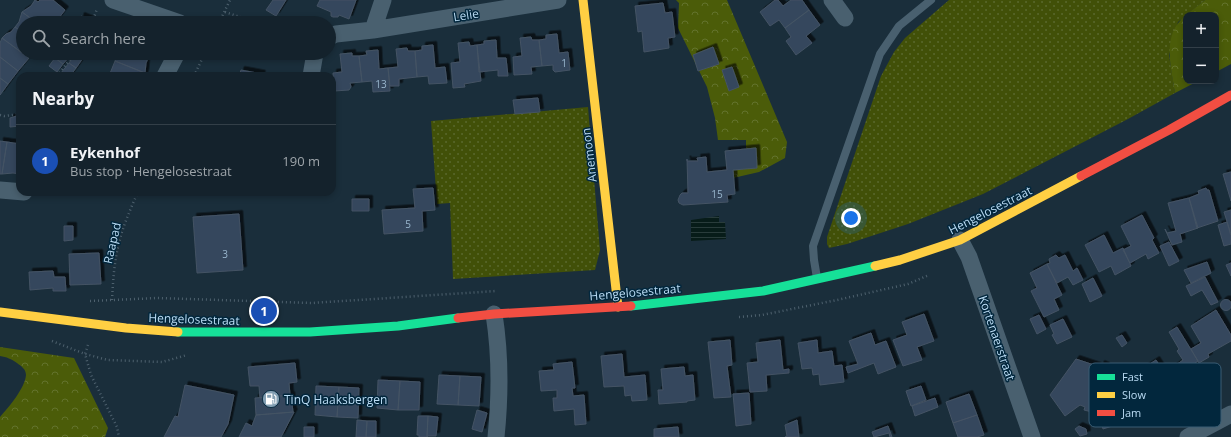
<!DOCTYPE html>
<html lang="en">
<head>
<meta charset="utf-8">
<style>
	body { margin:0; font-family:"Open Sans",sans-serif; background:#212f38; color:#f1f3f6 }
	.controls { position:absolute; right:12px; top:12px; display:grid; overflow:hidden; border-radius:8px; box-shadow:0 2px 6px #0003 }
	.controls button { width:36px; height:36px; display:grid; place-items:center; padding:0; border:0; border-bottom:1px solid #333f48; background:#14222c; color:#f1f3f6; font:20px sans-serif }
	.you { position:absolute; left:851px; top:218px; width:14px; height:14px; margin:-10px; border:3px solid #fff; border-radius:50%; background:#1a73e8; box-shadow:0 0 0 6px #1a73e833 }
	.badge { display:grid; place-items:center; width:26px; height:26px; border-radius:50%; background:#839fb3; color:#fff; font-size:13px; font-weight:700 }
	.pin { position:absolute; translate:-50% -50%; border:2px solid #fff; box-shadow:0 1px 4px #0006 }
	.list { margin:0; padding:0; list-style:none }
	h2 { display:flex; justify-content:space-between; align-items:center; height:52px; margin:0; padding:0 16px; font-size:17px }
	h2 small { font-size:13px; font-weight:400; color:#9da4a9 }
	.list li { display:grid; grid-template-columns:26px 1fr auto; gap:12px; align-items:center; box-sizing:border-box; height:72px; padding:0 16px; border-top:1px solid #333f48 }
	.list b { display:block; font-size:15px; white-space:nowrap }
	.list p { margin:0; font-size:13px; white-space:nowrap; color:#9da4a9 }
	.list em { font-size:13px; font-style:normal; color:#9da4a9 }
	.icon { flex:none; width:22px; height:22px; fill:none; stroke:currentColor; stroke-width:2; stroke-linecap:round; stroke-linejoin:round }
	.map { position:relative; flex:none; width:1231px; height:437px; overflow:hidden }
	.search { position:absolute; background:#14222c; box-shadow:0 2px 6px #0003; left:16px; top:16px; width:320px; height:44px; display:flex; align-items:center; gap:10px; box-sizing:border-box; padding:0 14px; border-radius:22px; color:#9da4a9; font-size:15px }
	.panel { position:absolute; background:#14222c; box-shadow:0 2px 6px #0003; left:16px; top:72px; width:320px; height:124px; border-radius:12px }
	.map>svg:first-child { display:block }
	.grass { fill:url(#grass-dots) }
	.forest { fill:url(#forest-crowns) }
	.water { fill:url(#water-rules) }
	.building { fill:#35475d; stroke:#445364; filter:url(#shadow) }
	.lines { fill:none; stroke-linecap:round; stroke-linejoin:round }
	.path { stroke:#4e616e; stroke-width:2.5; stroke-dasharray:1 3; stroke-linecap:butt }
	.lane { stroke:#49606f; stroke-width:8 }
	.street { stroke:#49606f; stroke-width:17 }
	.fast { stroke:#16e098; stroke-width:9 }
	.slow { stroke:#ffcf43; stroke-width:9 }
	.jam { stroke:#f24e42; stroke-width:9 }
	.labels { text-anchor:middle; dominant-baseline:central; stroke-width:3; stroke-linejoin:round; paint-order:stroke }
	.number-label { font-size:10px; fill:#9ab7ce }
	.street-label { font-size:12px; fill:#bbdcf4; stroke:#02273d }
	.poi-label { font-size:12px; fill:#bbdcf4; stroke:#02273d; text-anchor:start }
	.key { fill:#02273d; stroke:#3a5d74; stroke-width:1 }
	.key-label { font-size:11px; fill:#bbdcf4 }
</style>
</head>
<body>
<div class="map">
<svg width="1231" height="437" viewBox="0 0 1231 437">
	<defs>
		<pattern id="grass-dots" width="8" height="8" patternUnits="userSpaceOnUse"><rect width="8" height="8" fill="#415008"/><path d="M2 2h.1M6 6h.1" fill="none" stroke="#5a692d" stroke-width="1.8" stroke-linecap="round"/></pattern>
		<pattern id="forest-crowns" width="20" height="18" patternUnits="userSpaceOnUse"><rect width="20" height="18" fill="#4b5c09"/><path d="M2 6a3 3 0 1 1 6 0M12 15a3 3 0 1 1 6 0" fill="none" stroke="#63732d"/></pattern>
		<pattern id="water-rules" width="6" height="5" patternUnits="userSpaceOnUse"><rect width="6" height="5" fill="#071c19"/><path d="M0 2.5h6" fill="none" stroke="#293c3b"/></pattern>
		<filter id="shadow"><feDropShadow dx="3.5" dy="-3.5" stdDeviation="0" flood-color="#0009"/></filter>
	</defs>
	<rect width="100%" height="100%" fill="#1a2e3b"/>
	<path class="grass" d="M949,0H1205L1178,22L1169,55L1175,93L1128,119L983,194L908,224L847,244L829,248L827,244V237L881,76L894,52L905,38Z
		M588,107L600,250L595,270L453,279L450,203L437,204L431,121Z"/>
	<path class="forest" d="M676,0H727L787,142L785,158L759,172L733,178L731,161H746V140H718L715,118L707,87L678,28L679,3Z
		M1205,0H1231V64L1216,72V15H1186Z
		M1186,15V81H1198L1175,93C1171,66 1161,35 1186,15Z
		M0,347L74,358L108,428L105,437H0V417C9,407 25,388 26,375C26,369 21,366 17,363C11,359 7,357 0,356Z"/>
	<path class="water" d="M719,216V222H725L726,239L691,241V220Z"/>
	<path class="building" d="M35,0L38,2L40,0H53L65,10L55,23H37L22,12L31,6Z
		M273,0H286L276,16L266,10Z
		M320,0H356L349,19L339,15L338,17H333L331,16V12L317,6Z
		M775,0H778L783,6L791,0H802L809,10L785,28L779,20L770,26L760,12Z
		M663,3L665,13L672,12L675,37L668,38L669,48L644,52L642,31L638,32L635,6Z
		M809,10L820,25L806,36L812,43L796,55L786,41L791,37L785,28Z
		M22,12L37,23H23V33L15,27L19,22Z
		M81,16L91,20L89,23H79Z
		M15,27L23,33V53H32L29,58L2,38L6,34L11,32Z
		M557,34L559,53L568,52L570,70L555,72L553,70V65L542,66L539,40L546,39V35Z
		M531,37L532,40H539L542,66L531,67L532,74L514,75L513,57L522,56L520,38Z
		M2,38L29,58L18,71L0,57V43Z
		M496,40L497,58H506L508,76H498V70L479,72L477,45L484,44V41Z
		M469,42L470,46L477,45L481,81L464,84L465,87L453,88L451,63L460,62L458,43Z
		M433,45L435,68L445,67L447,83L429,84L428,76L417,77L415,51L422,50V46Z
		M713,47L719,64L698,71L693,55Z
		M407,48L408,51H415L417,77L399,79V86H390L388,68L398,67L396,49Z
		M378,50L379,69L388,68L390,91L373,92L372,81L362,82L359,56L367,55L366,51Z
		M59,53H66L70,56L63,64L55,58Z
		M76,53L83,58L76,68L69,63Z
		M118,53H146V55L149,56L146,63L145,73L115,61Z
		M352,53V56H359L362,82L350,83L351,87L349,90L334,91L333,73L342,72L340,54Z
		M0,57L18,71L8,84L0,78Z
		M55,58L63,64L57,72L49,66Z
		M115,61L145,73L144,76H109Z
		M69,63L76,68L70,76H65L61,73Z
		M732,67L739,87L729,91L722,70Z
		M241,70L262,74L261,76H239Z
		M0,78L8,84L0,95Z
		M538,98L540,112L515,114L513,100Z
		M20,115V126L10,127V118Z
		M0,141L7,142L2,174H0Z
		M7,142L20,144V174L13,173L2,174Z
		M756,148L757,168L733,170L735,194L727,195L728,202L683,205L679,203L678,200L680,195L682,193H688L687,159V161H698L697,158L706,157L707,172L727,170L725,151Z
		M1231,172V201L1223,174Z
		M433,188L435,210L422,211L423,231L384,234L382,210L415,208L413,189Z
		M1206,188L1207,190H1209L1218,221L1197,228L1189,198L1199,194L1198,191Z
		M1189,198L1198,228L1180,234L1182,242L1172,245L1165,229L1167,233L1176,231L1168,203Z
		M352,199H369V211H352Z
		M1231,210V234L1224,212Z
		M239,214L243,270L197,273L193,217Z
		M1142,215L1154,238L1152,240L1159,253L1148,259L1146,254L1130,263L1123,250L1131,246L1121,226Z
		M1227,222L1231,236V244L1224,246L1218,225Z
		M64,226H73V240L64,241Z
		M1104,235L1113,253L1123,248L1131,266L1115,275L1111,266L1099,272L1085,245Z
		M1169,242L1179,261L1169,266L1160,246Z
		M99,253L101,284L70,285L69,254Z
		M1056,255L1059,258L1065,255L1073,271L1077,268L1083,280L1073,285L1068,277L1057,283L1047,264L1050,263L1049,259Z
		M1207,262L1211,273L1191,283L1184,270Z
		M1231,263V276L1226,265Z
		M1047,264L1062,295L1054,299L1059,310L1044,317L1031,291L1037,288L1030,273Z
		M53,271L54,277H65L66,291H53V288L30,290L29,272Z
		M1205,277L1218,302L1211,305L1202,290L1191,296L1186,286Z
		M1093,278L1102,296L1090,302L1082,284Z
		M1220.5 305a5.5 5.5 0 1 1 11 0a5.5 5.5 0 1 1-11 0Z
		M1216,310L1231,335V341L1208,354L1209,357L1199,363L1191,349L1201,343L1191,326Z
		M924,314L934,341L917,347L922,360L903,366L893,340L907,335L902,322Z
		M1039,315L1046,329L1037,334L1030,319Z
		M1063,319L1072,337L1057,344L1052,335L1054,334L1050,325Z
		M1177,327L1198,361L1195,363L1209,386L1190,397L1183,384L1180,386L1169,370L1183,360L1177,351L1179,349L1169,332Z
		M871,333L875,345L886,341L896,367L878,374L874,363L848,373L846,367L858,364L849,341Z
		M1122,335L1127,343L1122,347L1116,338Z
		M730,340L732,365L727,366L731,397L714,398L708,342Z
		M780,340L783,370L789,369V373L766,375L767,391L750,392L747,363L758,362L756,343Z
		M817,340L818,353L832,351L834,366L842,365L844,382L820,385L819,374L813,375L812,368L802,369L798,343Z
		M622,354L624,377L645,375L647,400L632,401L631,395L625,396L624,386L604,387L601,356Z
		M1076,359L1100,367L1101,364L1106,366L1105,369L1129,377L1128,421L1103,429L1098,411L1093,410L1092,412L1084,410L1085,407L1080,405L1065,416L1050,395Z
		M1156,360L1168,379L1154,388L1142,369Z
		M572,362L575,388H572L573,396L584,395L586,424L575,425L574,409L554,411L553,398H557V390L541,391L539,371L554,370L553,364Z
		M295,363L297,382L289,383L290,395L260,398L259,386H250L248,367Z
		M684,367L685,376L693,375L695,400L687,401V402L659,404L658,390H663L661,369Z
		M439,375L460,376L458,405L437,404Z
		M460,376L481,377L479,406L458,405Z
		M378,380L400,381L398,410L377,408Z
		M400,381L420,382L419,410H398Z
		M185,385L234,395L228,424L221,437H164L175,416L178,417Z
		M316,386L339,387L337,417L315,415Z
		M921,386L926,400L911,406L906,391Z
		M339,387L359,388L358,418L337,417Z
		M749,393L751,424L736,426L733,394Z
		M969,394L977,415L953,423L946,402Z
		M291,395L293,412L256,415L255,398Z
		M935,398L938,407L915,416L912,406Z
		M477,410L487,413L482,432L472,429Z
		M294,412L281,437H239L246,423L252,426L256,415Z
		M977,415L984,435L977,437H958L953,423Z
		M418,416H428L427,437H419V435H417Z
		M428,416L438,417L436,436H428L427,437Z
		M357,420L367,421L366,437H356Z
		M797,420L799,437H785L787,436L785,425Z
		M367,421H376V437H366Z
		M888,426L892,437H890L889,433L874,437L872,432Z
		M1079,426L1086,429L1087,434L1080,436L1075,429Z
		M304,427H314V437H304Z
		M678,427L679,437H654V429Z"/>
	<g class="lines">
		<path class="path" d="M225,12L258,23
			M92,23L97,9
			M219,23L230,0
			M57,76L75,53
			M194,76L205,53
			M0,115L4,116L20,114
			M112,300C113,282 114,264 118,247C122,228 130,210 138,192
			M90,301L157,298L312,303L496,291
			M739,317L762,315L837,300L908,284L929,275
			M52,341L85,354L108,360L162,362L187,355
			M88,345L85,354L91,375L117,427L119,437"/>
		<path class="lane" d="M817,278L814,260L813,246L880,54L899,26L931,0"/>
		<path class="street" d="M113,0L180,23
			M832,0L845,18
			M373,30L383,0
			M329,37L336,34L373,30L558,0
			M165,76L177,53
			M311,76L315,53
			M0,190L24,192
			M960,240L969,257L1032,437
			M494,314C500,352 500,398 496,437
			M1188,437L1231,414"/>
		<path class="fast" d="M631,306L763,291L875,266
			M178,332H310L398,326L458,318"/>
		<path class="slow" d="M583,0L618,307
			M875,266L900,260L960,240L1081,176
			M0,312L126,328L178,332"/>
		<path class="jam" d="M1081,176L1169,130L1231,95
			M458,318L494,314L631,306"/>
	</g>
	<defs>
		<symbol id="fuel-disc" viewBox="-11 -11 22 22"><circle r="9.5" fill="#839fb3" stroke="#02273d"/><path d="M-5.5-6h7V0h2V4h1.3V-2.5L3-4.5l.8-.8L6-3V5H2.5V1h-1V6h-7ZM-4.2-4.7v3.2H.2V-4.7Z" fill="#fff"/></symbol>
	</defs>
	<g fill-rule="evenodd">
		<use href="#fuel-disc" x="261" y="389" width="20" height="20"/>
	</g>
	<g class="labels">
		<g class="number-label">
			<text x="564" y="63">1</text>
			<text x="381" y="84">13</text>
			<text x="717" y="194">15</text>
			<text x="408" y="224">5</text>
			<text x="225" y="254">3</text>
		</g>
		<g class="street-label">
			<text transform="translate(466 15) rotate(-9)">Lelie</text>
			<text transform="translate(589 155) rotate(-97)">Anemoon</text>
			<text transform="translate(990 210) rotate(-27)">Hengelosestraat</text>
			<text transform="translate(112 243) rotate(-77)">Raapad</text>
			<text transform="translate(635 292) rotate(-5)">Hengelosestraat</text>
			<text transform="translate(194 319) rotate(2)">Hengelosestraat</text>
			<text transform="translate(997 338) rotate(71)">Kortenaerstraat</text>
		</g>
		<g class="poi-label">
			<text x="284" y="399">TinQ Haaksbergen</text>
		</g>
	</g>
	<rect x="1089" y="363" width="132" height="64" rx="6" class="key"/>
	<rect x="1097" y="374" width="18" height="6" fill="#16e098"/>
	<rect x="1097" y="392" width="18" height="6" fill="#ffcf43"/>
	<rect x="1097" y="410" width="18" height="6" fill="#f24e42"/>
	<g class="key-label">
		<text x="1122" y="381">Fast</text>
		<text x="1122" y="399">Slow</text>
		<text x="1122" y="417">Jam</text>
	</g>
</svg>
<div class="controls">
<button>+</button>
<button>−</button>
</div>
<div class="you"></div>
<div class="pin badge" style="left:264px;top:311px;background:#1a4fb4">1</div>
<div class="search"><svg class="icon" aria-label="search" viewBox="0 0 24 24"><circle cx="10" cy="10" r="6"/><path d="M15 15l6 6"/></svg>Search here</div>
<section class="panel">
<h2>Nearby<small></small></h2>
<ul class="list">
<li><span class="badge" style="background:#1a4fb4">1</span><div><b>Eykenhof</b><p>Bus stop · Hengelosestraat</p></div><em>190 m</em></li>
</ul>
</section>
</div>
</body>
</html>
